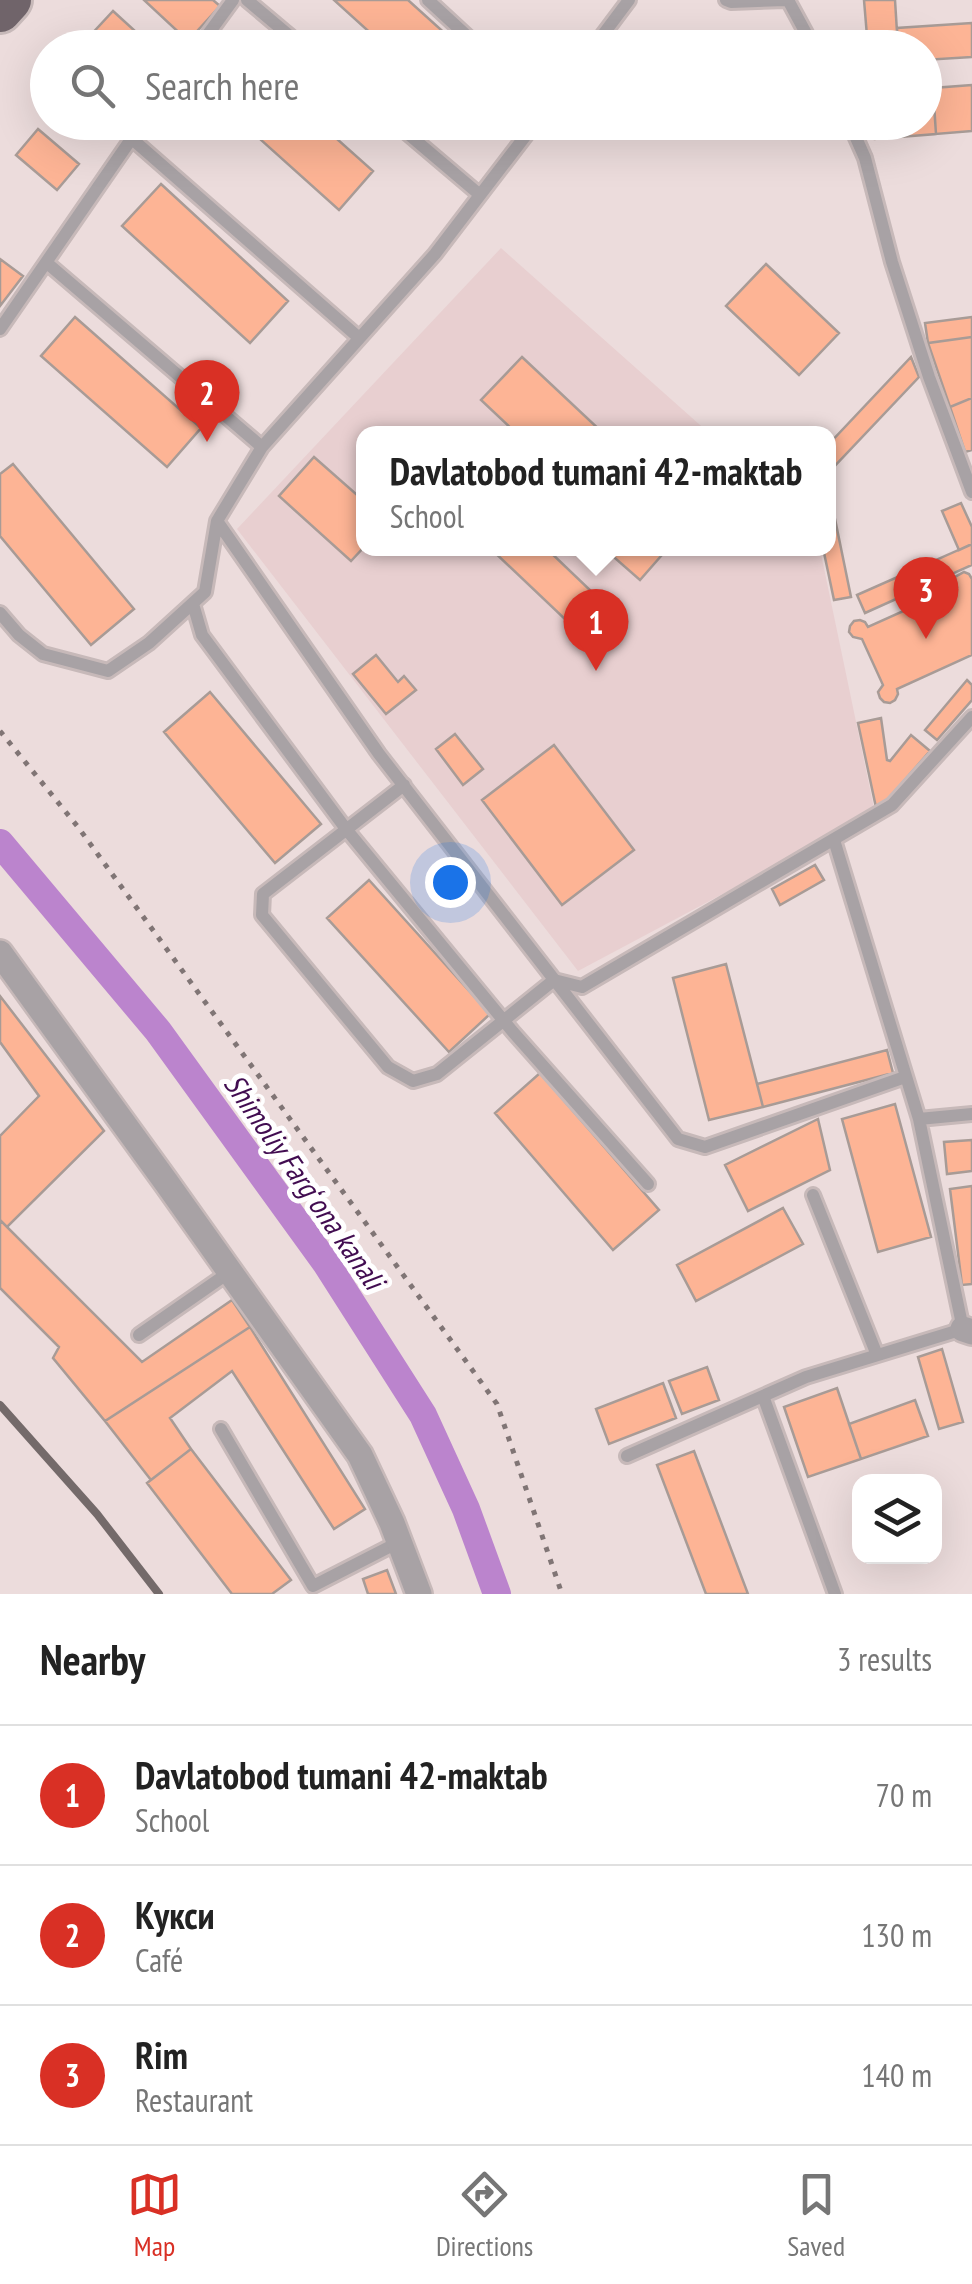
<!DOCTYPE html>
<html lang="en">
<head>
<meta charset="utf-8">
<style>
	body { margin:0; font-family:"PT Sans Narrow",sans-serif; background:#f6f6f6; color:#222 }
	.controls { position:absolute; right:30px; bottom:30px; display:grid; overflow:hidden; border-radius:20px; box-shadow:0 10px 40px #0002 }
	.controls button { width:90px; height:90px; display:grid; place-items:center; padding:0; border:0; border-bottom:2px solid #e0e0e0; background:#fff; color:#222; font:50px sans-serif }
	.you { position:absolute; left:450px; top:882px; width:35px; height:35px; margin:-25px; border:8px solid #fff; border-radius:50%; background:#1a73e8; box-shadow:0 0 0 15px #1a73e833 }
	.badge { display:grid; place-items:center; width:65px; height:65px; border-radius:50%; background:#d93025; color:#fff; font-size:32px; font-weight:700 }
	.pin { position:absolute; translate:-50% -82px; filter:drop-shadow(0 2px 5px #0008) }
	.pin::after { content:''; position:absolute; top:52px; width:35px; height:30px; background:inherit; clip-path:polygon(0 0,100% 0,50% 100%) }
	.popup { position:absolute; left:356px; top:426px; width:480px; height:130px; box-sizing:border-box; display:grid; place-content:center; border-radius:20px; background:#fff; filter:drop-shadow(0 2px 8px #0005); font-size:32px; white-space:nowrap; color:#767676 }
	.popup b { font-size:38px; color:#222 }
	.popup::after { content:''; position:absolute; left:50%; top:100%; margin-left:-20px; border:20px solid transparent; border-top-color:#fff }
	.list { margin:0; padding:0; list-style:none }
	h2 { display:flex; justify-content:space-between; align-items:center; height:130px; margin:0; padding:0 40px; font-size:42px }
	h2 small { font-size:32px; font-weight:400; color:#767676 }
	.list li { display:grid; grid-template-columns:65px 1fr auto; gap:30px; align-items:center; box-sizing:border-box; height:140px; padding:0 40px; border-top:2px solid #e0e0e0 }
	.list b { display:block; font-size:38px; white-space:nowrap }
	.list p { margin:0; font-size:32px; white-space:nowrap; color:#767676 }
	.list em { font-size:32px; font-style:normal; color:#767676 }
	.icon { flex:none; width:55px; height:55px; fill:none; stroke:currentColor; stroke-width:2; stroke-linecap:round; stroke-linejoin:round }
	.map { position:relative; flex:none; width:972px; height:1594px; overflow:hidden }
	.search { position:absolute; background:#fff; box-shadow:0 10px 40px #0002; left:30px; right:30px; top:30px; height:110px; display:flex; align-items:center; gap:25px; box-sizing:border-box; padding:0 35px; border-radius:55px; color:#767676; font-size:38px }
	.sheet { height:550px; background:#fff }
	nav { display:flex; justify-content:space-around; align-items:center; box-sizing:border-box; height:140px; border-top:2px solid #e0e0e0; background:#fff; font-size:28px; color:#767676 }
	nav a { display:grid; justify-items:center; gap:5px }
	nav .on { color:#d93025 }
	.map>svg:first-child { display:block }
	.built { fill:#e8cfd0 }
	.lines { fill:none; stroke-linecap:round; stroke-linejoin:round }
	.canal { stroke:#bb84cd; stroke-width:28 }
	.building { fill:#fdb495; stroke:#a89b96; stroke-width:2.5 }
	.service-casing { stroke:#c7b9b9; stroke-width:18 }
	.minor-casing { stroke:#c7b9b9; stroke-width:30 }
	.trunk-casing { stroke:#c7b9b9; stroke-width:48 }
	.path { stroke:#807575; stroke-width:5; stroke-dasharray:5 8; stroke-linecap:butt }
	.service { stroke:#a8a2a5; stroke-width:12 }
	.minor { stroke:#a8a2a5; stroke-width:25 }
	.trunk { stroke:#70646a; stroke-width:42 }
	.rail { stroke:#746a6a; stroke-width:8 }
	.labels { text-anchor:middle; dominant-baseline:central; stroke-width:10; stroke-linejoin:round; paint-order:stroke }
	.water-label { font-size:30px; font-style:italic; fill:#410c50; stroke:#fff }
</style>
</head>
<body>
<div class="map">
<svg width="972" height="1594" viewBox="0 0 972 1594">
	<rect width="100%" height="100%" fill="#ecdcdc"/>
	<path class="built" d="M501,248L709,433H364V548L820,549L875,813L578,971L237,529Z"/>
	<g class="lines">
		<path class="canal" d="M0,843L158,1031L326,1263L423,1415L466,1509L497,1594"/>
	</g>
	<path class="building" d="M144,0H213L220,6L188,41Z
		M334,0H408L459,46L387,48Z
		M864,0H895L898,48H868Z
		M113,11L146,41L140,48H98L88,38Z
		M972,23V57L924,60V48H898L897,28Z
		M924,76H932L936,134L875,139L874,122H924Z
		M972,85V131L936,134L933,88Z
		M241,122H318L373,171L339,210Z
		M38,129L79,164L57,190L16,155Z
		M161,184L288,301L250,343L122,226Z
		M0,259L23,276L0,306Z
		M766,264L839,333L799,375L726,306Z
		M75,317L201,428L167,467L41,356Z
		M972,317V337L928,343L925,323Z
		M972,337V398L950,407L928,343Z
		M522,357L603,433H516L481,400Z
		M911,357L919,377L828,473V445Z
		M972,398V450L965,452L950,407Z
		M314,457L364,501V547L351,561L279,496Z
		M13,464L134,609L91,645L0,536V474Z
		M961,503L972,527V544L959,550L942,511Z
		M828,513L835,519L851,597L834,600L823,548H828Z
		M972,544V565L865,613L857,595Z
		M490,548H546L614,613L588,641Z
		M612,548H668L640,580L608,552Z
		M964,572L969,574L972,579V655L897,689L898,694L895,700L890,703L884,702L880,698L878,692L883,685L862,639L853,637L849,632L850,626L854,621L860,620L865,622L868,627L957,587L955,577Z
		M376,655L398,682L404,676L416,690L386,714L353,674Z
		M967,680L972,685V700L937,740L925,730Z
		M210,692L321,824L275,863L164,732Z
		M881,718L887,760L890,761L911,735L930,751L877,812L858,723Z
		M455,734L483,769L463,785L436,749Z
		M554,745L634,850L562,905L482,800Z
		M815,865L824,880L780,905L772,889Z
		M369,880L490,1014L449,1052L327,918Z
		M726,964L763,1107L709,1120L673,978Z
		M0,996L104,1131L7,1227L0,1220V1136L39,1096L0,1042Z
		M887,1050L893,1073L763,1107L757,1084Z
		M540,1073L659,1210L613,1250L495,1113Z
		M895,1104L931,1237L878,1252L842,1119Z
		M818,1119L830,1170L748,1211L725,1165Z
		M972,1140V1171L947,1174L944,1142Z
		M972,1186V1284L962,1285L950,1189Z
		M783,1208L803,1244L696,1301L677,1265Z
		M0,1220L142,1362L232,1300L250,1327L105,1421L53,1358L59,1347L0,1288Z
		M250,1327L365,1509L334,1529L232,1371L170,1418L191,1449L151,1480L105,1421Z
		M942,1349L963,1422L939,1429L918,1357Z
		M707,1367L719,1400L682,1414L669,1381Z
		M663,1383L676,1418L609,1444L596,1409Z
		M837,1388L861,1459L808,1477L784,1407Z
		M915,1400L928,1436L861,1459L849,1424Z
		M191,1449L291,1580L272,1594H232L147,1483Z
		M694,1451L748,1594H706L657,1465Z
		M387,1570L396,1594H368L363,1579Z"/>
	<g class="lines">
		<defs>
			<path id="service" d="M247,0L304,48
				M428,0L480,48
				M726,0L731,2L785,0
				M788,0L814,48
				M198,48L233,0
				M593,48L629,0
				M394,122L480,195
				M849,122L865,158L892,262L929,377L972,492
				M131,138L358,337
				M47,263L262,447
				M0,329L143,122
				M217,521L379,754L678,1139L705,1147L905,1077
				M193,604L202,635L346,829L513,1032L648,1184
				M0,613L19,635L43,654L108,671L149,643L205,592L217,521L262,447L435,254L536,122
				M404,785L263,894L262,915L388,1067L413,1081L437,1074L554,980L582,987L892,805L972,717
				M919,1119L972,1114
				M813,1195L877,1355
				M139,1335L231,1271
				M763,1396L835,1594
				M221,1429L313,1586L399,1542
				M627,1456L806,1377L963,1329L919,1119L834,840"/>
			<path id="minor" d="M0,953L166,1182L360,1455L392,1523L419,1594
				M963,1329L972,1332"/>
			<path id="trunk" d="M0,11L10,0"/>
		</defs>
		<use href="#service" class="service-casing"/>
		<use href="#minor" class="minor-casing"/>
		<use href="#trunk" class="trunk-casing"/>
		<path class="path" d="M0,731L78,827L497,1404L562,1594"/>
		<use href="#service" class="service"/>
		<use href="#minor" class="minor"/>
		<use href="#trunk" class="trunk"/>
		<path class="rail" d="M0,1405L97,1514L159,1594"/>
	</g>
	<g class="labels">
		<g class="water-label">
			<text transform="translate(305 1181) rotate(55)">Shimoliy Fargʻona kanali</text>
		</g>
	</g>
</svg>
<div class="controls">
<button><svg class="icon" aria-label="layers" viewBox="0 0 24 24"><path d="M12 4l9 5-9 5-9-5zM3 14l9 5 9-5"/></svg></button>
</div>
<div class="you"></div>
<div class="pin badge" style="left:596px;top:671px">1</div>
<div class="popup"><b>Davlatobod tumani 42-maktab</b>School</div>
<div class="pin badge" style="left:207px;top:442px">2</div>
<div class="pin badge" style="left:926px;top:639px">3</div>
<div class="search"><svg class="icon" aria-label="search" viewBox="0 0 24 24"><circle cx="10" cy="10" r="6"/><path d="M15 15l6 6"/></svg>Search here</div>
</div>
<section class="sheet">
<h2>Nearby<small>3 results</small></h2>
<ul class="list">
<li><span class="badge">1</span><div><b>Davlatobod tumani 42-maktab</b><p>School</p></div><em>70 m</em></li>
<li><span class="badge">2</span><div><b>Кукси</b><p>Café</p></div><em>130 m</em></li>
<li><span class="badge">3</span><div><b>Rim</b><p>Restaurant</p></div><em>140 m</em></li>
</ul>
</section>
<nav>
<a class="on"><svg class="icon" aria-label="map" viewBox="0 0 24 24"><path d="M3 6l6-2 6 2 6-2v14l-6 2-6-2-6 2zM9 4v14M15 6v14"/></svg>Map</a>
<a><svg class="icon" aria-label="directions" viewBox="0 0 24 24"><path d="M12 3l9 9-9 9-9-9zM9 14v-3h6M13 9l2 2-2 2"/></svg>Directions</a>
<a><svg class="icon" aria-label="saved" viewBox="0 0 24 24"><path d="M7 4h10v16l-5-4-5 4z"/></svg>Saved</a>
</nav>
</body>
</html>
